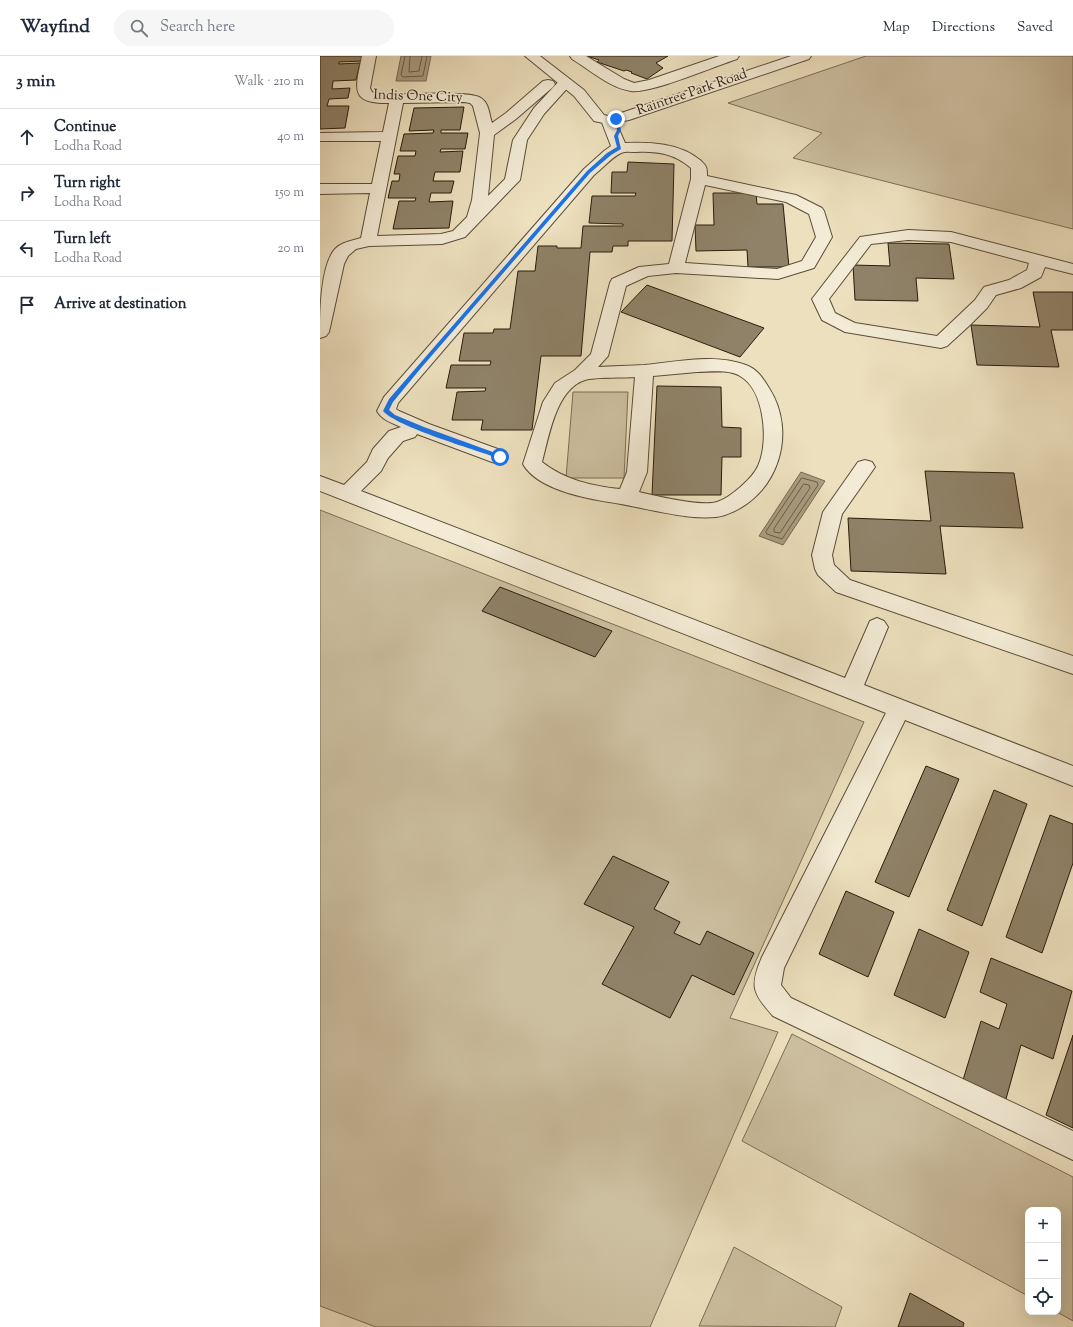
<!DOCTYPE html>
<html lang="en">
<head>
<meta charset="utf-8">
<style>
	body { margin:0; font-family:"Sorts Mill Goudy",serif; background:#f6f6f7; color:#1f2937 }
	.controls { position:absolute; right:12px; bottom:12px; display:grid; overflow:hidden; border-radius:8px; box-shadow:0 4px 16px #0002 }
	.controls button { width:36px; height:36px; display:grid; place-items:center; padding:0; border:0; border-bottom:1px solid #e0e1e3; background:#fff; color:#1f2937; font:20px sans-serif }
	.stop { position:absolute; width:12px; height:12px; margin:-9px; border:3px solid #1a73e8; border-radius:50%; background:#fff }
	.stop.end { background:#1a73e8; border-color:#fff; box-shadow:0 1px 4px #0008 }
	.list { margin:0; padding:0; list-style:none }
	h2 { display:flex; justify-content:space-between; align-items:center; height:52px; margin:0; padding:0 16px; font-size:17px }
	h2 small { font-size:13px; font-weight:400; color:#747a83 }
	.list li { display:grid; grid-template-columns:26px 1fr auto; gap:12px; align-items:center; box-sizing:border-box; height:56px; padding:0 16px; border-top:1px solid #e0e1e3 }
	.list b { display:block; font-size:15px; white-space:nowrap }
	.list p { margin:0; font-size:13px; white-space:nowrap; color:#747a83 }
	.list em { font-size:13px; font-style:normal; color:#747a83 }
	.icon { flex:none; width:22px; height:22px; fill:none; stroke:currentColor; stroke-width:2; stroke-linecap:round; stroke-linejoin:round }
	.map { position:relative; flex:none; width:753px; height:1271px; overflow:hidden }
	header { display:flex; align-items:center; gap:24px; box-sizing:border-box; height:56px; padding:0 20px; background:#fff; border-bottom:1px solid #e0e1e3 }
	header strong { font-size:19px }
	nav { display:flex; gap:22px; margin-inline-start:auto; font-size:14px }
	.search { width:280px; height:36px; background:#f6f6f7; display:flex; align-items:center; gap:10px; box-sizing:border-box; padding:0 14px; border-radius:22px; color:#747a83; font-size:15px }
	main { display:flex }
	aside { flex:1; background:#fff }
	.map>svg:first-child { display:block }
	.green { fill:#ccbfa0; stroke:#7a6e56 }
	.water { fill:#aa9d81; stroke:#766952 }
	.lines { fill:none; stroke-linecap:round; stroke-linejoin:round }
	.shore { stroke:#6a5c46; stroke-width:1 }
	.building { fill:#8f8268; stroke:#291c0b }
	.minor-casing { stroke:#5a4d38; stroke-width:2 }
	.tertiary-casing { stroke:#5a4d38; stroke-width:2 }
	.minor { fill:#f3ebd5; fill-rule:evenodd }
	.tertiary { fill:#f3ebd5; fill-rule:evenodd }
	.route { fill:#1a73e8 }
	.labels { text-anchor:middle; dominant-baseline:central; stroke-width:3.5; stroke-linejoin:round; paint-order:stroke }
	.far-street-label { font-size:14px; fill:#291c0b; stroke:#f3ebd5 }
</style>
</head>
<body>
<header>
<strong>Wayfind</strong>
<div class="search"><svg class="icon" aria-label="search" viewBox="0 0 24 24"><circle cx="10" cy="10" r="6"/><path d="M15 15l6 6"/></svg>Search here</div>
<nav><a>Map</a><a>Directions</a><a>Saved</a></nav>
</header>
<main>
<aside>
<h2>3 min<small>Walk · 210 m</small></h2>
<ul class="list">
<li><svg class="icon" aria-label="ahead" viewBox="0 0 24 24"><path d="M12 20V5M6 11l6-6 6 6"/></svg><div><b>Continue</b><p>Lodha Road</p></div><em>40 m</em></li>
<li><svg class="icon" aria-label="right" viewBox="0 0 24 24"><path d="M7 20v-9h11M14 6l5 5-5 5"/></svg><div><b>Turn right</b><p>Lodha Road</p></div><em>150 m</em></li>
<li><svg class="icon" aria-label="left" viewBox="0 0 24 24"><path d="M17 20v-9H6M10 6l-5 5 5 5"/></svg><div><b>Turn left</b><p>Lodha Road</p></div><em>20 m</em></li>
<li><svg class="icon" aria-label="arrive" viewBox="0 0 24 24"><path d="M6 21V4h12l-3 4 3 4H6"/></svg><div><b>Arrive at destination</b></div></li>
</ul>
</aside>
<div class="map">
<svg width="753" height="1271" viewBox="0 0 753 1271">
	<rect width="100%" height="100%" fill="#ede0be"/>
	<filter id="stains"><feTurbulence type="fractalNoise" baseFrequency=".005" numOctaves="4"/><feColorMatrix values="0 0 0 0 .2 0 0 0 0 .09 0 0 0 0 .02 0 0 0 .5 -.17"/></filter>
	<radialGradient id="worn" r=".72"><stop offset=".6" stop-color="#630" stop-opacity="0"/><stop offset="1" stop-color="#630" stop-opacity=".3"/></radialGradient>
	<path class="green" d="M546,0H753V173L473,102L502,77L408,47Z
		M253,336H308L304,422H246Z
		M0,454L544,666L410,962L458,976L330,1271H56L0,1250Z
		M472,978L753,1121V1265L737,1256H738V1154H708V1240L422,1085Z
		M414,1191L522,1251L515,1271L379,1270Z"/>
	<path class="water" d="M81,0H111L106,25H76Z
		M481,416L505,425L463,489L439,480Z"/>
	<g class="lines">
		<path class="shore" d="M85,0L81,19L83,21L103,20L107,0
			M90,0L89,16L99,15L102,0
			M482,422L497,426L498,429L462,483L447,478L446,476Z
			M484,428L489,429L490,432L460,477L454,476V473Z"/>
	</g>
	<path class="building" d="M0,0H43L42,5L19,6V8L40,7L36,24L13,25L12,33L30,32L28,42L9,43L7,50H29L25,72L0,73Z
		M267,0H348L336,7L343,12L327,23L311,17L312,16L306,14L304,15L277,6L279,4Z
		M144,51L140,74H121V77H148L145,93H121L120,96L143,95L140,116H115L113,125H134L131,137H111L109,146L133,145L129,172L73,173L79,145H95L96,142H68L72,125H79L80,118H74L78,100H95L96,95H80L84,78L113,77L114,74L89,75L94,52Z
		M308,106L354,108L352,185H308V190H293L292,196H270L261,300H221L212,374H161L163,364H132L137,336L165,335L166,332H126L131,309H170L171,305H139L144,277H173L174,273H190L198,215H215L218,190H237V192H261L263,170H303V168L269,167L272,140H315L316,137H291L292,116H307Z
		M393,137H436L437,148H463L469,211H428L427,194L376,195L375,169H394Z
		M568,187L629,188L634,223L596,222L598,245L535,244L533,209L570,210Z
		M327,229L444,272L420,301L301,256Z
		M713,236H753V274H731L739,311L657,309L651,269L720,271Z
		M337,330L401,331L402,371L421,372V401H402L401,439H332Z
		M605,415L694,417L703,472L620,470L626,518L531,515L528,462L611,465Z
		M180,531L292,575L275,601L162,555Z
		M606,710L639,723L589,841L555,826Z
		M674,734L707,748L662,870L627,854Z
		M730,759L753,768V807L722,897L686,881Z
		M293,800L349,826L334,853L360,866L354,877L380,889L387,875L434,897L414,939L372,919L350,962L282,928L314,871L264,848Z
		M526,835L574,856L548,921L499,898Z
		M599,873L649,896L625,962L574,939Z
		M671,902L752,935L733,1003L701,989L686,1043L643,1024L661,965L679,973L687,948L660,936Z
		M753,979V1072L726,1059Z
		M590,1237L644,1267L643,1271H578Z"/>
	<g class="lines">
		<defs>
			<path id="minor" d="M42,0H56L50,32L52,36L58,39C75,39 150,34 161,42C169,47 169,58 172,67L186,57L223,25L228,24L233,25L235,28L233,31L196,63L174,79L168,140L185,123L193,84L214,52L240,24L245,23L250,24L252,27L224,58L207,84L200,124L197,127L145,181L122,188L49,190L36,193L28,200L24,208L9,276L6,280L0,282C0,259 0,210 15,193C22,186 31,185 41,182L50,137L0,138V128H52L61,85H0V77L63,76L69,47C28,48 36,31 42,0ZM144,46L150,47L153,50L160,77L152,144L147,161L133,175L121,178L57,180L83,47Z
				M250,0H266L304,23L314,27L329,24L399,0H419L417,3C395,10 331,38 311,35C290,32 270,14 252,3Z
				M288,60L293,61L295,64L305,87C331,86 359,87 380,104C382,106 385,108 386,111C387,113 387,117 387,120L476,139L502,152L504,155L512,181L494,212L458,223L356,217L328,220L306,230L288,300L278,311C293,310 309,310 324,309C356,306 394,297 426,309C437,313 443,322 449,332C478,377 458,441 405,459C377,468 319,450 289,446C263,442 216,432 203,408L223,346L235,327L255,314L271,298L290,227L292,223L319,211L349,208L371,123V112C355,98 338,95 316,96C311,96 305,95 301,97C291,102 283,112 274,119L78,347L76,353L79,355L109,368L186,396L188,401L186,406L179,408L172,406L97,378L95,381L83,385L68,402L61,415L41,435L525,622L550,565L557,562L564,565L568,571L544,629L753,710V730L585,664L464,912L461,929L471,942L753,1075V1104L453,960C433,937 429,931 442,901L566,657L0,435V420L24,429L47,406L53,393L69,375L81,371C72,367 62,364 57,355L64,341L264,113L284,95L291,90L281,64L283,61ZM385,129L466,146L489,158L496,181L482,205L457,213L365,207ZM377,316C390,316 408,313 420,320C445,334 449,387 438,410C433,422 410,442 397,446C381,451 336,440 319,436L327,416L333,320ZM315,321L307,416L300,433C272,430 245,424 222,406C229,380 236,333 265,324C274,321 303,322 315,321Z
				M588,174L631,176L753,208V218L725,211L721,221L701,232L676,239L667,252L650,269L627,290L621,292L525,276L502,264L492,243L540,181ZM588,184L631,186L709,207L707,214L689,224L664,231L655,244L617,280L535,267L515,257L509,243L551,188Z
				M545,404L552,406L555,411L522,458L512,499L514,509L530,524L753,600V618L516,536L498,519L495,513L492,499L503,456L538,406Z"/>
			<path id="tertiary" d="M205,0H220L264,34L284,59L288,60L301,57L471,0H491L489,3L309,64L288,68L274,65L254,40Z"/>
		</defs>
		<use href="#minor" class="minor-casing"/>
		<use href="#tertiary" class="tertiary-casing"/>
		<use href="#minor" class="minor"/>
		<use href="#tertiary" class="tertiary"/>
	</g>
	<path class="route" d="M295,62L298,63L301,74L298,80L301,93L291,99L270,117L101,312L73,346L69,354L75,359L104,371L181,399V402H178C153,393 77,371 63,355L69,343L267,115L287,97L297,91L294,80L297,74Z"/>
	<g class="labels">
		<g class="far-street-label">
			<text transform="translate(372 37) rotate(-19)">Raintree Park Road</text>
			<text transform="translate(98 41) rotate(2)">Indis One City</text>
		</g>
	</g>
	<rect width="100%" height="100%" filter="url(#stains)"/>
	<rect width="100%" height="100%" fill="url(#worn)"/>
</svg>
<div class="controls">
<button>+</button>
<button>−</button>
<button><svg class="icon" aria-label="locate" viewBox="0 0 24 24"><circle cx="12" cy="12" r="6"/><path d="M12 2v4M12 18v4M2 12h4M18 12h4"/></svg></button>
</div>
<div class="stop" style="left:180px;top:401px"></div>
<div class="stop end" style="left:296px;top:63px"></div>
</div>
</main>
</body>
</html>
